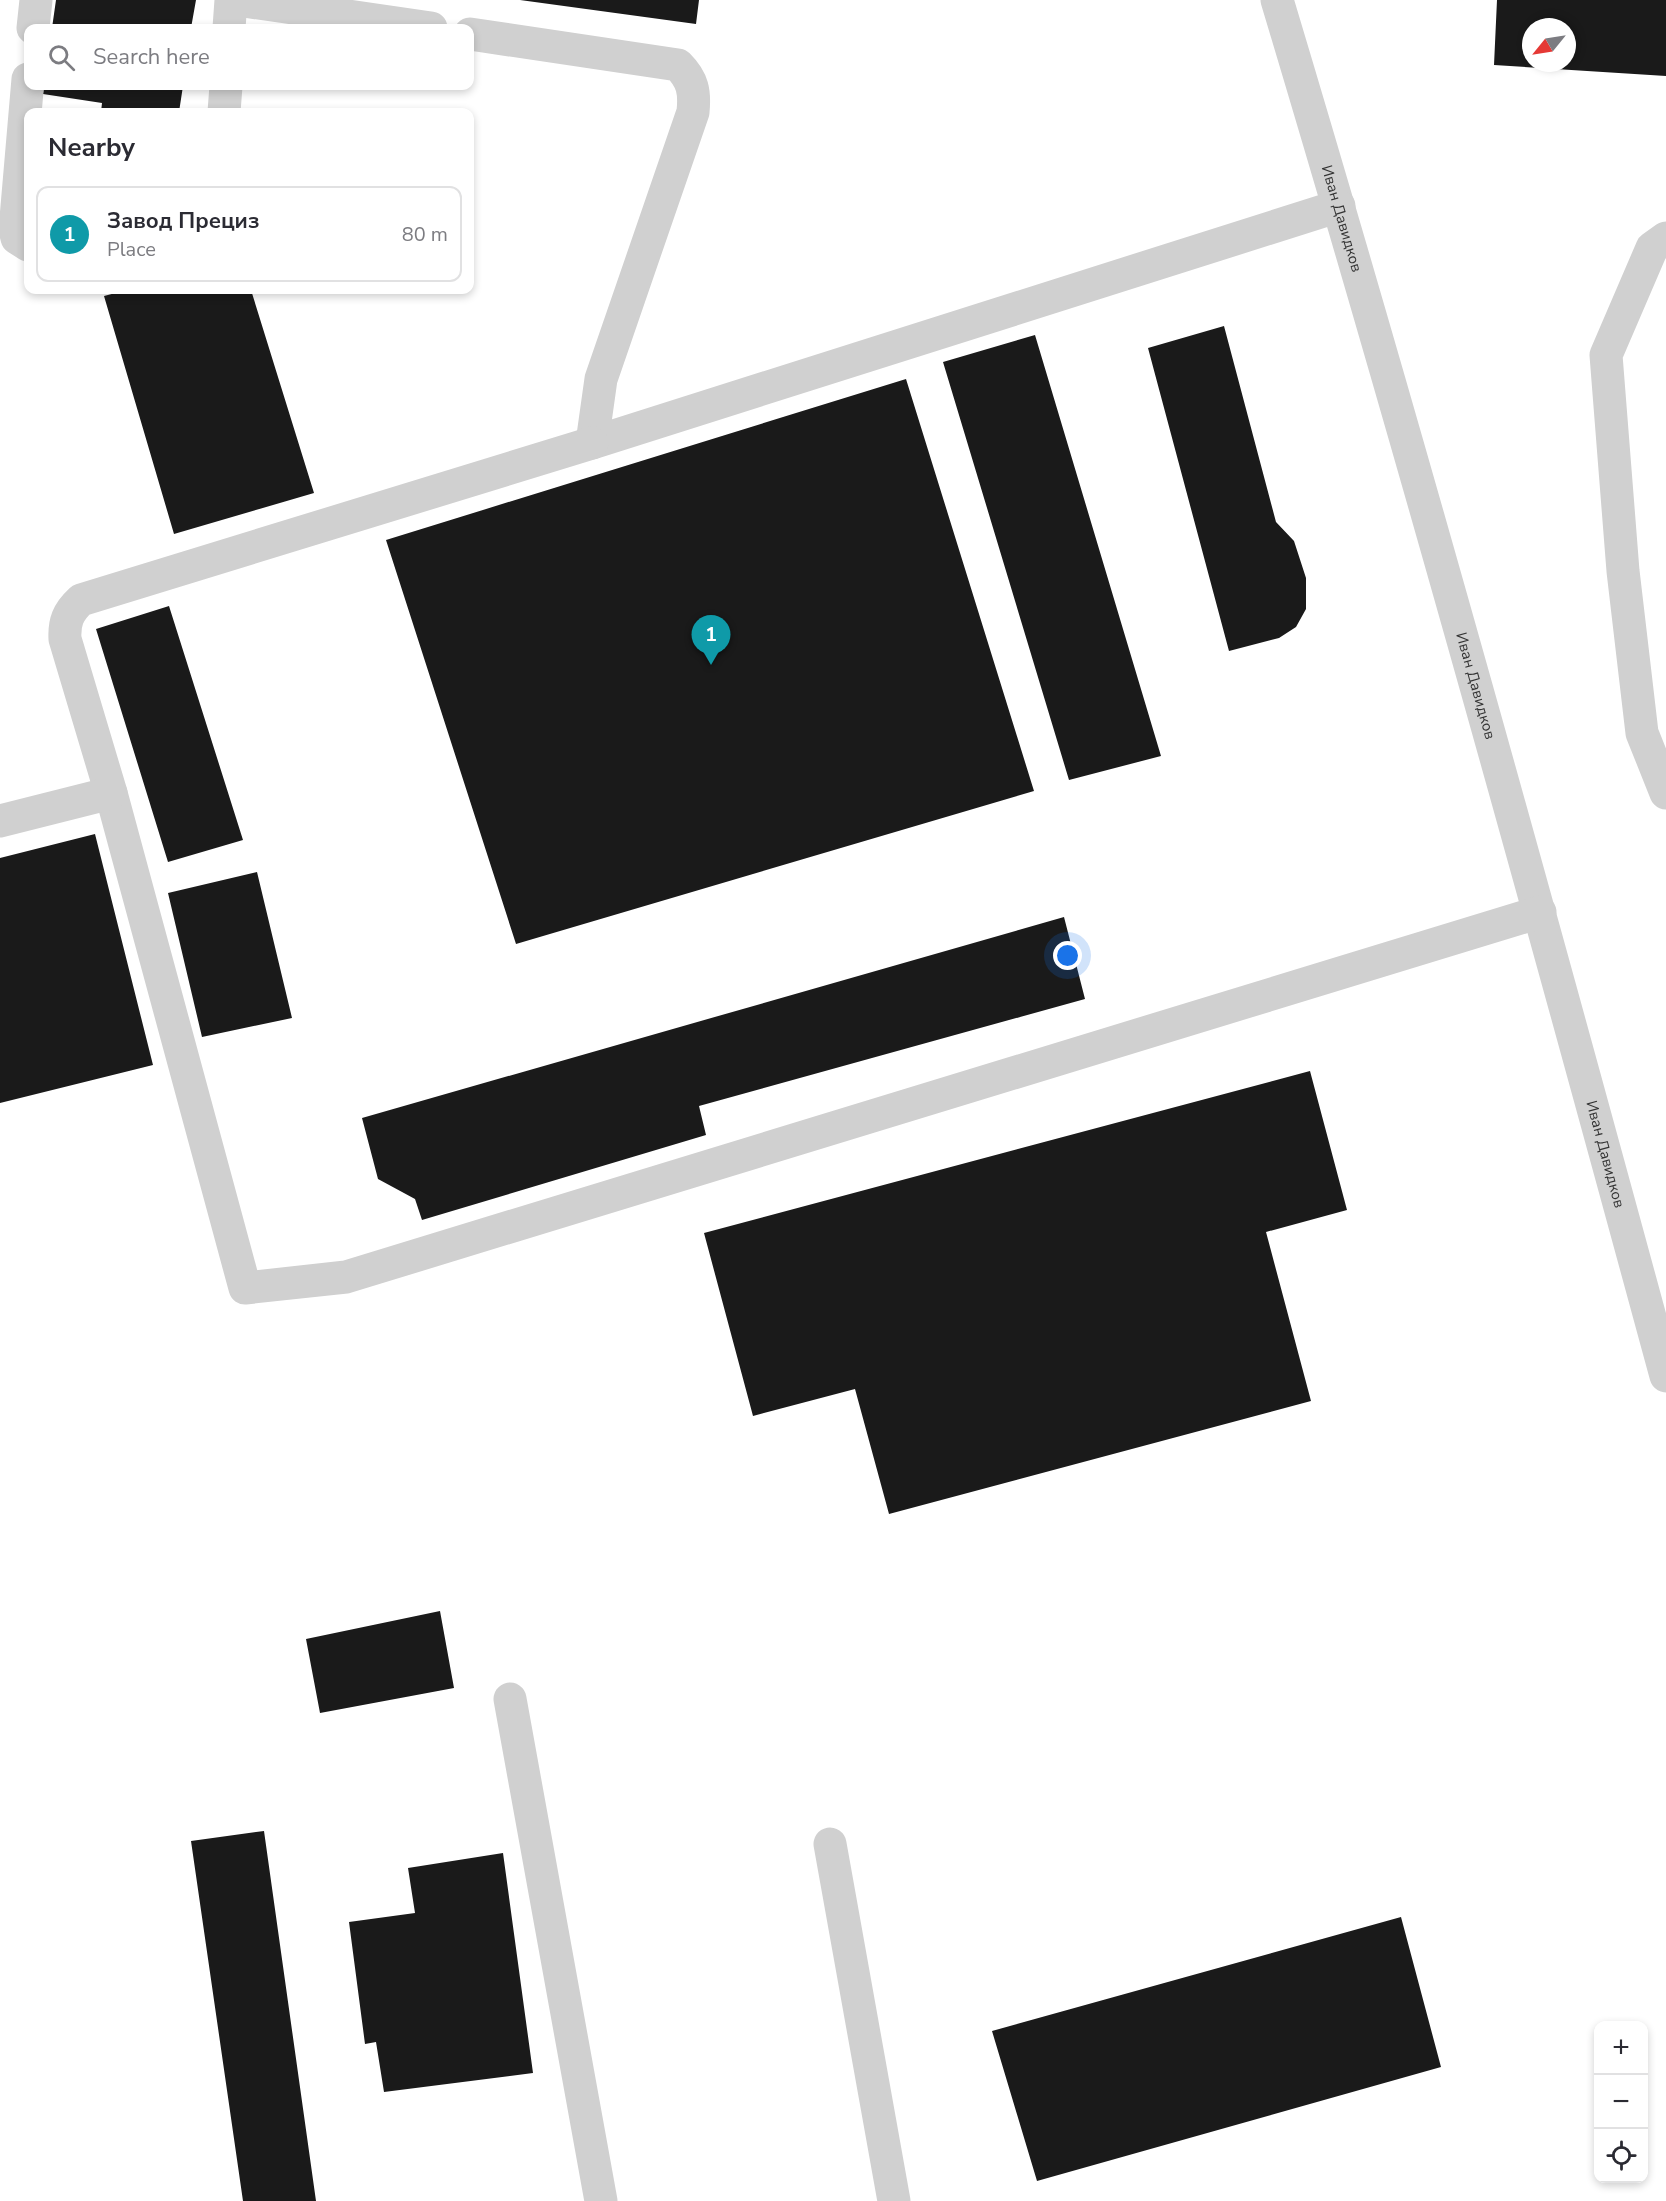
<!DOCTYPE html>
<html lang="en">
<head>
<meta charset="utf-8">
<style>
	body { margin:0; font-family:"Nunito Sans",sans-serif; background:#f2f2f3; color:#2b2b33 }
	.controls { position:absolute; right:18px; bottom:18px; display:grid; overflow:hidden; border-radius:12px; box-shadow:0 3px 9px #0003 }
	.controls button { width:54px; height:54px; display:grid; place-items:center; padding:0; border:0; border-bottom:2px solid #e1e1e2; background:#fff; color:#2b2b33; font:30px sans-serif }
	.compass { position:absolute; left:1522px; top:18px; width:54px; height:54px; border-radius:50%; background:#fff; box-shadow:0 3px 9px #0003; rotate:240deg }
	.you { position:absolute; left:1068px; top:956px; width:21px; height:21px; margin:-15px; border:4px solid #fff; border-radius:50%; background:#1a73e8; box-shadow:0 0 0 9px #1a73e833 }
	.badge { display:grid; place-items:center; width:39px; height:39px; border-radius:50%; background:#1a73e8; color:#fff; font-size:20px; font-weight:700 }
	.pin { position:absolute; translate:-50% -50px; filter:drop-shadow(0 2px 3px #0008) }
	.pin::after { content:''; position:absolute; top:32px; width:21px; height:18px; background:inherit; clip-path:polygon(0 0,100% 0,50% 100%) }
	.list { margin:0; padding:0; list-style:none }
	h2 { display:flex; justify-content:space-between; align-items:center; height:78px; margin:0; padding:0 24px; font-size:26px }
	h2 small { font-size:20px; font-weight:400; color:#7c7c81 }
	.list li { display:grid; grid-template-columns:39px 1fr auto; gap:18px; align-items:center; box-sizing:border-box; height:96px; margin:0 12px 12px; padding:0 12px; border:2px solid #e1e1e2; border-radius:12px }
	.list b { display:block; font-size:22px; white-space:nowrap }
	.list p { margin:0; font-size:20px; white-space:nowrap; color:#7c7c81 }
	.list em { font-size:20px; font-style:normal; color:#7c7c81 }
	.icon { flex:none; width:33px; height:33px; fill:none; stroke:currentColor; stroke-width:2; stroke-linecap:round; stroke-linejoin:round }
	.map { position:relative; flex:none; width:1666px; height:2201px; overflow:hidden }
	.search { position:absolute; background:#fff; box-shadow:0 3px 9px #0003; left:24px; top:24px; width:450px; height:66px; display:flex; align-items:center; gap:15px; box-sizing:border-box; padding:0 21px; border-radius:12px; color:#7c7c81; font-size:22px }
	.panel { position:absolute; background:#fff; box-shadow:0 3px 9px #0003; left:24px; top:108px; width:450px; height:186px; border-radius:12px }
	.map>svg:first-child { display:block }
	.building { fill:#1a1a1a; fill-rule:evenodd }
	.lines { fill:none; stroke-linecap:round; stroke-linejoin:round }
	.minor { stroke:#d0d0d0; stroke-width:33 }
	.labels { text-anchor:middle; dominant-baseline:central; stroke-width:6; stroke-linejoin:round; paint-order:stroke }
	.street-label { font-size:15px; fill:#333; stroke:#fff }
</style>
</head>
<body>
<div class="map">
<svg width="1666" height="2201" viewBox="0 0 1666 2201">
	<rect width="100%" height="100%" fill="#fff"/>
	<path class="building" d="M56,0H196L191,28H52Z
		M520,0H699L696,24Z
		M1497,0H1666V76L1494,65ZM1531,27H1567V63H1531Z
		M44,86H183L179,112H101L102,103L43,94Z
		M127,290H251L314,493L174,534L104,296Z
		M1224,326L1276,522L1294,541L1306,578V609L1296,627L1279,638L1229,651L1148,348Z
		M1035,335L1161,756L1069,780L943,362Z
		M906,379L1034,791L516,944L386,540Z
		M169,606L243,840L168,862L96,629Z
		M95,834L153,1065L0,1103V858Z
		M257,872L292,1018L202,1037L168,893Z
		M1064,917L1085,999L699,1106L706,1135L422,1220L415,1199L378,1179L362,1118Z
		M1310,1071L1347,1210L1266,1232L1311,1401L889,1514L855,1389L753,1416L704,1233Z
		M440,1611L454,1688L320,1713L306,1639Z
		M264,1831L316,2201H243L191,1841Z
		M503,1853L533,2073L384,2092L376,2042L365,2044L349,1922L415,1913L408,1868Z
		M1401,1917L1441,2067L1037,2181L992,2031Z"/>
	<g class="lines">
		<g class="minor">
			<path d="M237,0L431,28"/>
			<path id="s1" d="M1277,0C1414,456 1541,916 1666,1376"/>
			<path d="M33,28L36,0"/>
			<path d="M229,28L231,0"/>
			<path d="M470,34L678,65C693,80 695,92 693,112L601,379L592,443L1339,206"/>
			<path d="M28,79L15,230L17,238L28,245"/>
			<path d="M224,112L226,86"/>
			<path d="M1666,238L1652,248L1606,355L1623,571L1642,733L1666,793"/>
			<path d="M592,443L81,600C68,612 64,622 65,639L111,793L245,1288L346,1277L1540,912"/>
			<path d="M0,821L111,793"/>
			<path d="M510,1699L601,2201"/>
			<path d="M830,1844L894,2201"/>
		</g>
	</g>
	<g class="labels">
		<g class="street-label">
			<text stroke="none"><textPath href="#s1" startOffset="228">Иван Давидков</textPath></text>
			<text stroke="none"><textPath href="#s1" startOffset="714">Иван Давидков</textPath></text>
			<text stroke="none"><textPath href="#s1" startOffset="1200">Иван Давидков</textPath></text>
		</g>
	</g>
</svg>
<div class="controls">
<button>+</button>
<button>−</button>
<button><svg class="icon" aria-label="locate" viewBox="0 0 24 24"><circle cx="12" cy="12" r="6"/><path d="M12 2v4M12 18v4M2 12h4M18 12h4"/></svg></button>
</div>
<svg class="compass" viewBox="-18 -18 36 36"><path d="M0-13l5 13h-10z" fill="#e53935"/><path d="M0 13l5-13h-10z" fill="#7c7c81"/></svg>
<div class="you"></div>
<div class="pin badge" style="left:711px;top:665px;background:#0f9aa8">1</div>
<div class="search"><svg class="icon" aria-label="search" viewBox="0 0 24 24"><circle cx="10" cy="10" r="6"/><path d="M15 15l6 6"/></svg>Search here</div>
<section class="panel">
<h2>Nearby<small></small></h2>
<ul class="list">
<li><span class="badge" style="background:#0f9aa8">1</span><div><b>Завод Прециз</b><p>Place</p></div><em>80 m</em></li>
</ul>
</section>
</div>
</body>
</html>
